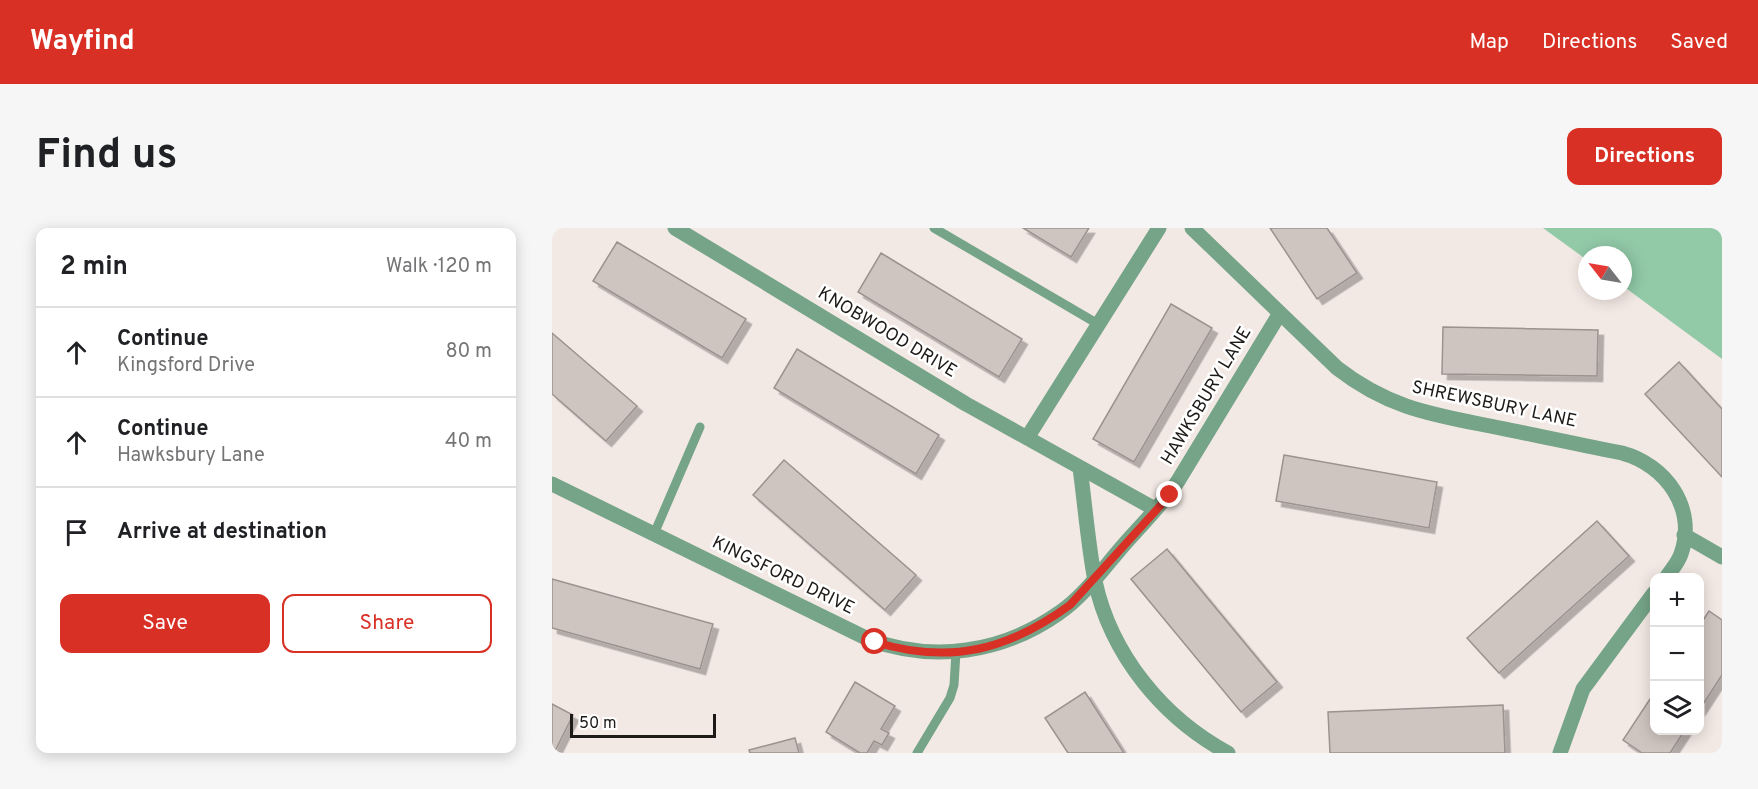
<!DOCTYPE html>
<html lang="en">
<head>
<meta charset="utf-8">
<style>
	body { margin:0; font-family:Overpass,sans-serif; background:#f6f6f6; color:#202124 }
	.controls { position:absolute; right:18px; bottom:18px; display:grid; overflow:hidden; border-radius:12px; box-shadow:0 3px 15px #0003 }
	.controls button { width:54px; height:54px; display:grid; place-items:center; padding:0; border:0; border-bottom:2px solid #e0e0e0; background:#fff; color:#202124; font:30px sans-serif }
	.compass { position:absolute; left:1026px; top:18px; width:54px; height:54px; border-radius:50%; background:#fff; box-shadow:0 3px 15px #0003; rotate:301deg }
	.scale { position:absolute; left:18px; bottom:15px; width:146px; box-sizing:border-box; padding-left:6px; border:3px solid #1d1a18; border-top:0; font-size:16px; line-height:21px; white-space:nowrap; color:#1d1a18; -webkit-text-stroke:4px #fff; paint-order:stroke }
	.stop { position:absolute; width:18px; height:18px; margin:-14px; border:4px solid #d93025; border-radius:50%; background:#fff }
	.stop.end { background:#d93025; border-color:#fff; box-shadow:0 2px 6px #0008 }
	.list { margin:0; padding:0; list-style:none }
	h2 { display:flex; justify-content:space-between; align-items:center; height:78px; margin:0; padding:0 24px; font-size:26px }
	h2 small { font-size:20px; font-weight:400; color:#757577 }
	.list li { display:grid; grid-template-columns:39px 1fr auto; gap:18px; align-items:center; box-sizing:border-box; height:90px; padding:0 24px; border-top:2px solid #e0e0e0 }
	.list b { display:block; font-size:22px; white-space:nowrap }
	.list p { margin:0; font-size:20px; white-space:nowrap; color:#757577 }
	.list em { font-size:20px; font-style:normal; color:#757577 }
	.actions { display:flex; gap:12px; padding:18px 24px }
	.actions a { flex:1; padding:14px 0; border:2px solid #d93025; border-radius:12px; text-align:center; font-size:21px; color:#d93025 }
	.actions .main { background:#d93025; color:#fff }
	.icon { flex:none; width:33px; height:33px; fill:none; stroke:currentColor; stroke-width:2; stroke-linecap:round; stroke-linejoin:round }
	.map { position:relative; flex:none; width:1170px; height:525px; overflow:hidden; border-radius:12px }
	header { display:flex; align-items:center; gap:36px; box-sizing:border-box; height:84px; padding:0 30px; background:#d93025; color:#fff }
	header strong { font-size:28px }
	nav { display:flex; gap:33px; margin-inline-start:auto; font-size:21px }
	.intro { display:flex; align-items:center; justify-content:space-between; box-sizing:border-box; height:144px; padding:0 36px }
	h1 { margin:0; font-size:42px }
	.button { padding:15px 27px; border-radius:12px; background:#d93025; color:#fff; font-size:21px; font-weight:700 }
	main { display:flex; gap:36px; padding:0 36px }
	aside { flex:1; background:#fff; border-radius:12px; box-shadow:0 3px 15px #0003 }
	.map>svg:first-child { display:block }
	.green { fill:#92caa8 }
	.building { fill:#cfc5c0; stroke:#9c928e; stroke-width:1.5; filter:url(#shadow) }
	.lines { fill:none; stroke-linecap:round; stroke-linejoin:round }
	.service { stroke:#75a488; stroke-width:9 }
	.minor { stroke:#75a488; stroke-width:15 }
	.route { stroke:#d93025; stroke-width:8 }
	.labels { text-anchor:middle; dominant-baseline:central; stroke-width:5; stroke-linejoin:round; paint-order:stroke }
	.street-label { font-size:18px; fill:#1d1a18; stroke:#fff }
</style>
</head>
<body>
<header>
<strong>Wayfind</strong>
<nav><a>Map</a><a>Directions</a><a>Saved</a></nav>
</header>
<div class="intro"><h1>Find us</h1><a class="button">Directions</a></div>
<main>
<aside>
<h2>2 min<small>Walk · 120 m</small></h2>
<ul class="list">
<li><svg class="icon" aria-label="ahead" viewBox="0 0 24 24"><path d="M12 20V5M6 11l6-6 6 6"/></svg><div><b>Continue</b><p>Kingsford Drive</p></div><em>80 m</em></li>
<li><svg class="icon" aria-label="ahead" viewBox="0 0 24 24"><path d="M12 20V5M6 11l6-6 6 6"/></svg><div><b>Continue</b><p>Hawksbury Lane</p></div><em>40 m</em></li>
<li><svg class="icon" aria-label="arrive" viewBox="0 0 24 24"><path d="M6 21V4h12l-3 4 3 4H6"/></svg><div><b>Arrive at destination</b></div></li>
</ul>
<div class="actions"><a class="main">Save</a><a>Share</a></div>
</aside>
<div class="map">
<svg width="1170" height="525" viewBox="0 0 1170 525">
	<defs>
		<filter id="shadow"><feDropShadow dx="5.5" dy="5.5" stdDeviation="0" flood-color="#0004"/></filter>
	</defs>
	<rect width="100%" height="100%" fill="#f3e9e4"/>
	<path class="green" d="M991,0H1170V131L1071,58V27H1035V32Z"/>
	<path class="building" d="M471,0H537L519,29Z
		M718,0H775L805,45L765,71Z
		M65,14L194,91L170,130L41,53Z
		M329,25L470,111L447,149L306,64Z
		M619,76L660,100L582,234L541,211Z
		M891,99L1046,102L1045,148L890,146Z
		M0,105L85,178L54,213L0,166Z
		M245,121L387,207L364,246L222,160Z
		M1127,134L1170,181V249L1093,166Z
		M732,227L885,254L877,300L724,273Z
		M232,232L364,347L333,382L201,267Z
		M1045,293L1077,328L947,445L915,410Z
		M615,321L725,454L689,484L579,351Z
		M0,351L161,396L148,441L0,400Z
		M1157,383L1170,392V447L1148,481V397Z
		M303,454L343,478L329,501L337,505L330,517L322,513L315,525H308L274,504Z
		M533,464L572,525H516L493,490Z
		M1102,465V502H1133L1118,525H1090L1071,512Z
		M0,476L21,487L2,525H0Z
		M951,477L953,525H778L776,484Z
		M243,510L247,525H198L197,522Z"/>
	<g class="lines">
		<path class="service" d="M382,0L546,96
			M102,306L148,199
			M365,525L398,470L402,457L404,424"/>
		<path class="minor" d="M123,0L414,176L603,281
			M640,0L785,140C839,182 884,187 948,200C988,208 1029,217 1070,225C1114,237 1145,280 1129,326C1126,335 1119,342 1114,350
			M475,210L607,0
			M528,240C533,277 536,316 543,353C559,427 611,490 676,525
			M0,256L316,411C381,435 450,425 507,385C531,369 551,341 570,319C589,297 610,277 626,253L728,85
			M1132,307L1170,329
			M1008,525L1031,461L1102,365"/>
	</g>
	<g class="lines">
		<path class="route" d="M323,414C398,437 456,422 518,377L618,267"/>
	</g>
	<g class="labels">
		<g class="street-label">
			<text transform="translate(335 105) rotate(31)">KNOBWOOD DRIVE</text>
			<text transform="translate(655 168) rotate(-59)">HAWKSBURY LANE</text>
			<text transform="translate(942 177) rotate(12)">SHREWSBURY LANE</text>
			<text transform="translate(231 348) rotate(26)">KINGSFORD DRIVE</text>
		</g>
	</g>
</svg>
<div class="controls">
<button>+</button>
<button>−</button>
<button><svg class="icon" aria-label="layers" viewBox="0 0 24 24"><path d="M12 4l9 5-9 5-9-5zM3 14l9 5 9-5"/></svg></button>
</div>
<svg class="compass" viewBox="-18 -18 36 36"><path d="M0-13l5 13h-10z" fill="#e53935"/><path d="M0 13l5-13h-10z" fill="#757577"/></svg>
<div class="scale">50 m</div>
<div class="stop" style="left:323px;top:414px"></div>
<div class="stop end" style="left:618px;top:267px"></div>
</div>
</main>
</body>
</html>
